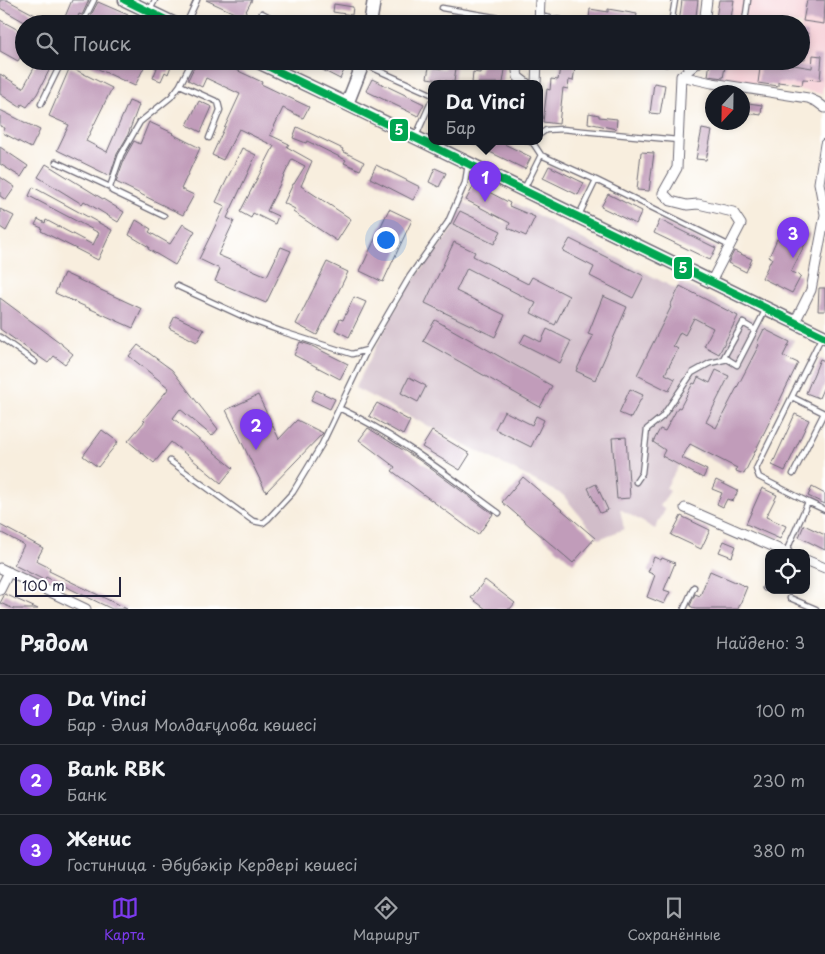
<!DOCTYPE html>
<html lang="ru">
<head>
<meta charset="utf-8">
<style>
	body { margin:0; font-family:"Playpen Sans",sans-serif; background:#20242c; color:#f1f3f6 }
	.controls { position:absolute; right:15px; bottom:15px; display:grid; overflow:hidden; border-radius:10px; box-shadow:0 2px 8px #0003 }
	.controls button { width:45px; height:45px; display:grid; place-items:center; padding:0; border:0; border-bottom:1px solid #363941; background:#171b24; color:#f1f3f6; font:25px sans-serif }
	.compass { position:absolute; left:705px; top:85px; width:45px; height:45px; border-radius:50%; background:#171b24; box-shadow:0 2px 8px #0003; rotate:202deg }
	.scale { position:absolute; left:15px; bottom:12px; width:106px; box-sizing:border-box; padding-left:5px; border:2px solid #22223b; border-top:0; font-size:14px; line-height:18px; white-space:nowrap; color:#22223b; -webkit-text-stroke:4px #fff; paint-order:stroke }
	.you { position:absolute; left:385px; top:239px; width:18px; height:18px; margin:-12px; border:4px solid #fff; border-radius:50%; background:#1a73e8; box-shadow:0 0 0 8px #1a73e833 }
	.badge { display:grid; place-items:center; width:32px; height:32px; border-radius:50%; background:#7c3aed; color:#fff; font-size:16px; font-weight:700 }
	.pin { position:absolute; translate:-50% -41px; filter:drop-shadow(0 1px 2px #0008) }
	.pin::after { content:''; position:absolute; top:26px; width:18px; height:15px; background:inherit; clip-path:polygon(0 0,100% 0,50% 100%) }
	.popup { position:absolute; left:428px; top:80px; width:115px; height:65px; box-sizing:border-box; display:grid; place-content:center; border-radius:10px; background:#171b24; filter:drop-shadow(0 1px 4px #0005); font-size:16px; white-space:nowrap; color:#9ea1a6 }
	.popup b { font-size:19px; color:#f1f3f6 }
	.popup::after { content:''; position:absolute; left:50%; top:100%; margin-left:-10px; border:10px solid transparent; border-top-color:#171b24 }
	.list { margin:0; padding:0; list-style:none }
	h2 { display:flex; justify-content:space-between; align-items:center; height:65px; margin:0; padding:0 20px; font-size:21px }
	h2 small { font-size:16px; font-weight:400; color:#9ea1a6 }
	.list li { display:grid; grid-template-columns:32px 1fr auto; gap:15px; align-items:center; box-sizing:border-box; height:70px; padding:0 20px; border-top:1px solid #363941 }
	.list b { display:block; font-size:19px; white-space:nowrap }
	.list p { margin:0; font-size:16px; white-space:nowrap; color:#9ea1a6 }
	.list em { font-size:16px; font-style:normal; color:#9ea1a6 }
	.icon { flex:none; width:28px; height:28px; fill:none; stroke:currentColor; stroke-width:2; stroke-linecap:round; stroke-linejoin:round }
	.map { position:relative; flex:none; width:825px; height:609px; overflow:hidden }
	.search { position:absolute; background:#171b24; box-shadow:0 2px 8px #0003; left:15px; right:15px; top:15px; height:55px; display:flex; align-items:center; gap:12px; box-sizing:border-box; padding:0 18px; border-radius:28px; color:#9ea1a6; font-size:19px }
	.sheet { height:275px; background:#171b24 }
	nav { display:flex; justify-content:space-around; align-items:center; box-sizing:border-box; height:70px; border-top:1px solid #363941; background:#171b24; font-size:14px; color:#9ea1a6 }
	nav a { display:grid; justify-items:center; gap:2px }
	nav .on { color:#7c3aed }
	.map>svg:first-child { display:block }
	.built { fill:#f6cfd6 }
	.industrial { fill:#d1bdc9 }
	.building { fill:#c19cba }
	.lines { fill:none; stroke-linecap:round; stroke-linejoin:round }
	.lane-casing { stroke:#6d6974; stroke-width:7 }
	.street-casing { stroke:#6d6974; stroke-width:11 }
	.secondary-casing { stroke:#6d6974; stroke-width:15 }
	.lane { stroke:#fff; stroke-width:4.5 }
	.street { stroke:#fff; stroke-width:9 }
	.secondary { stroke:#fff; stroke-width:12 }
	.bus-1-casing { stroke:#fff; stroke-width:11 }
	.bus-1 { stroke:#00a651; stroke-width:8 }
	.line-badge { stroke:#fff; stroke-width:2 }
	.badge-label { font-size:14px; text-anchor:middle; font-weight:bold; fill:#fff }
</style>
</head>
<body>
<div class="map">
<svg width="825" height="609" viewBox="0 0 825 609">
	<rect width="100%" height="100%" fill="#fff"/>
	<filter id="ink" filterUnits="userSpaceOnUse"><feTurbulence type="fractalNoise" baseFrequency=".02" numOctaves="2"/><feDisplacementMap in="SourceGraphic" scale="10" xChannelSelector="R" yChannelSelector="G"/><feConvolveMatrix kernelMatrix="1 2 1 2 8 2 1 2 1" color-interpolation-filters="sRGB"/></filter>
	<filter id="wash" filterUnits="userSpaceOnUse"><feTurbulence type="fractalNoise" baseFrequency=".0096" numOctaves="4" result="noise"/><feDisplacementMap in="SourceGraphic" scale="20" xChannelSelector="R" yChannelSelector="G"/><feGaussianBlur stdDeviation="1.12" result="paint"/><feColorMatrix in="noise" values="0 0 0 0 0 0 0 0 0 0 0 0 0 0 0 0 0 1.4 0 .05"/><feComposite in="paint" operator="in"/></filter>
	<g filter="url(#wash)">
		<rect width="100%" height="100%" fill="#f8eede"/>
		<path class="built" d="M719,0H825V74L822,94L778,86L707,78L710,61H801V24H715Z"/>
		<path class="industrial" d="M463,202L505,223L515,203L676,289L680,282L794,340L728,469L689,447L666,488L670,491L660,506L665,510L655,529L620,509L624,529L599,539L563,495L355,388L405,291L452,230Z"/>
		<g id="blocks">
			<path class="building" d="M0,0H7L52,24H28L0,8Z
				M72,0H89L82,15L79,14L75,24H62Z
				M206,0H252L243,17Z
				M682,0H698L695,24H679Z
				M719,0H734L730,24H715Z
				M807,0H825L824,24L803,21Z
				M98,2L128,15L126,18L141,24H110L91,15Z
				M334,4L353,7L352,15L333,12Z
				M590,9L608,12V9L637,14L635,24L599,18V21L589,19Z
				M0,20L24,33V51L18,61L0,51Z
				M801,32L808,33L805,60H801Z
				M813,55L822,56L820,80L803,79L802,85L778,82V86L758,83L761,61H781V63L812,68Z
				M38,61H54L37,94L27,107L22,104L20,107L0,94V74L23,88Z
				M81,61H98L106,65L107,61H173L168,74L165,72L161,81L153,78L157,68L146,63L135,86Z
				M197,61H217L262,82L261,84L309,107L303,118L283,108L270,135L289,144L287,147L312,161L301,186L351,219L337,241L293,212L295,209L284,203L293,184H294L305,166L292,159L267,211L278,216L275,224L253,213L251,218L240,212L274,146L239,129L223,160L212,155L240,94L206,78L202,87L188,80Z
				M305,61H337L346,66L340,79Z
				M445,61H457L454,82L427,78L429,67L444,69Z
				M482,61L506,63L503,83H472L473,72L480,73Z
				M561,61H576L573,81L569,80L568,89L563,88L559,124L543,122L547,89L550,90L551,79L558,80Z
				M710,61H726L723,78L708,76Z
				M70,67L112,88L86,141L107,152L129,101L139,105L127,137L117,154L110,176L57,150L69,125L49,116Z
				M372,79L424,104L418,116L366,91Z
				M654,83L665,85L660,114L650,113Z
				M199,101L212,107L201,132L187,125Z
				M742,102L762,105L761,115L742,112Z
				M0,110L40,130L31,148L3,133L5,128L0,126Z
				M589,113L599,115V117L617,119L616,129L588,123Z
				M149,122L173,133L172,134L200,148L181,189L194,195L183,215L116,182L125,157L134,141L140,144Z
				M297,127L343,149L342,151L364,162L360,170L344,163L346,160L307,141L306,143L293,138Z
				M702,129L712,131L706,160L696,159Z
				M467,141H498L531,157L525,169Z
				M0,147L28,166L21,177L0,164Z
				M242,148L256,155L227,218L234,221L218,255L267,276L281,247L291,251L266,303L215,281L220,269L199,259L225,206L216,202Z
				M641,152L654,153L649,191L637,190Z
				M46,164L124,212L118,222L84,201L82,204L38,177Z
				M376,165L420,187L413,200L370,178Z
				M549,166L584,183L578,195L543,178Z
				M435,168L446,173L439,187L429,182Z
				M0,177L15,187L6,200L0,196Z
				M476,181L487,186L485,190L510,203L509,206L535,217L526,236L508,228L510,223L466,200Z
				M33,187L112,230L98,260L41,231L42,228L35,225L38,219L45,223L46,220L93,245L99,233L29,196Z
				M608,194L642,211L636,224L601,207Z
				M0,209L14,216L6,231L0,227Z
				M389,209L412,220L383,282L360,271Z
				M460,211L501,231L494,244L453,224Z
				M136,220L151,229L149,232L170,244L183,224L195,231L175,265L148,249L149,247L129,235Z
				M660,220L716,248L710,260L654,233Z
				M796,228L810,234L791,272L801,276L792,293L762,278L772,258L769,257L777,239L788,244Z
				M570,239L644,276L633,298L590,276L594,267L563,251Z
				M454,242L475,252L473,256L528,284L532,277L569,296L555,325L531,313L536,303L467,268L456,291L505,315L495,337L425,303Z
				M734,251L752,259L746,272L728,263Z
				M327,262L348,272L317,335L296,324Z
				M64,273L142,309L133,328L55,293Z
				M680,286L738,316L719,354L704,346L713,328L694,318L685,335L680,332L673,346L678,349L665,374L675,379L669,391L637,375L671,307L670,306Z
				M819,288H825V311H818Z
				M603,296L627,307L595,380L576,371L593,336L588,334Z
				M354,297L366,302L349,337L335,330L340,319L343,320Z
				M0,298L62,344V345L73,354L65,364L54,356L48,363L0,329Z
				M175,316L204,330L197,342L169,328Z
				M435,320L552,386L540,407L423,341Z
				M547,329L571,341L560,363L520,343L525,334L541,342Z
				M764,329L790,342L783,356L798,363L744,474L736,471L737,468L690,444L682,458L707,470L703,478L662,456L665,450L653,442L660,429L665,431L678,407L680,408L693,383L695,384L698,377L710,383L716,370L729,376L706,422L716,428L759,345L757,343Z
				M300,342L310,345L348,364L340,379L294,355Z
				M138,345L172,370L218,429L212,436L180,409L173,418L233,468L221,483L171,442L154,463L128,441L145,421L143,420L169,388L129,356Z
				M820,359L825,361V384L819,398L806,393Z
				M409,377L426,386L418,402L401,393Z
				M630,389L643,395L631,418L619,413Z
				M316,390L335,399L330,409L311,400Z
				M258,395L279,439L297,420L323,433L266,492L226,410Z
				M377,403L410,421L403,435L369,416Z
				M504,411L532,425L536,416L544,420L531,447L495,429Z
				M795,414L809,420L785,471L772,465Z
				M368,428L419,460L493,514L478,535L392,471L395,467L359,440Z
				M102,430L118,442L98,467L83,456Z
				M432,431L470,454L460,470L422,447Z
				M626,437L630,498L617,499L612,438Z
				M523,477L595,538L573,563L502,502Z
				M716,480L738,491L733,501L727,499L723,507L717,504L722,493L712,489Z
				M596,484L608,510L600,513L588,488Z
				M812,487L825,494V504L808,496Z
				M762,488L777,495L766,517L786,526L780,539L746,524Z
				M681,516L710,530L701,549L671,535Z
				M0,525L43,548L36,561L50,568L49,571L127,609H112L46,577L44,580L14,565L24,545L0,532Z
				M804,525L825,535V550L799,537Z
				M724,541L736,546L732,557L719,552Z
				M654,557L661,560L662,558L675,563L664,590L670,592L664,604L647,597L655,575L648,572Z
				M710,571L747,587L738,609H696L690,606L695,594L700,596Z
				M485,580L515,603L510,609H486L471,598Z
				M5,594L38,609H14L0,603Z"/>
		</g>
	</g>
	<g filter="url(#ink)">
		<use href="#blocks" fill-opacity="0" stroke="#6d6974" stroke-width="1"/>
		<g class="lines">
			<defs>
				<path id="lane" d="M442,8L529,23L539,16L581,24
					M150,10L155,0
					M262,13L283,24
					M745,21L748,0
					M82,24L94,0
					M186,24L197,0
					M671,24L675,0
					M364,64L431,94
					M666,64V61
					M180,85L218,102L220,110L209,138
					M41,104L62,61
					M539,135L546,130L562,129L678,140
					M416,136L431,102
					M528,141L533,143L541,155
					M56,162L110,187
					M524,189L541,155L596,180
					M579,215L596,180L730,246
					M164,216L112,191L110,187L121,155L140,122L171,97L180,85L192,61
					M177,286L253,321L283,332L352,354L367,350
					M755,330L743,323L724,357L737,365L766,309
					M0,337L35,362
					M792,397L824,413L793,474
					M339,408C397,435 447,475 499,513
					M170,461L253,521L263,523L268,519L293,492L322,444L367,350L410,276L448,222L465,183L468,164
					M636,482L642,473L647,429L662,417L692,373L710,363L728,359
					M808,502L825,510
					M786,552L808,502L759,477L756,469L822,336
					M765,588L769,580
					M790,598L816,609
					M684,609L694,587"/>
				<path id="street" d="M539,24L540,0
					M704,24L707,0
					M522,61L517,71L518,77L526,83
					M700,61L681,76L677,168L663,193L671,201L687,205L698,204L733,212L741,224L711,282
					M681,76L712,83L808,98L817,102L825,108
					M536,83L537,61
					M825,144L819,183L825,214
					M795,322L811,290L825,215
					M685,508L788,553
					M806,560L825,568
					M0,568L86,609
					M0,590L9,572"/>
				<path id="secondary" d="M125,0L175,24
					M370,24L374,0
					M256,61L347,104L825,337
					M347,104L364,61"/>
			</defs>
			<use href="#lane" class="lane-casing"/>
			<use href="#street" class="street-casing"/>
			<use href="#secondary" class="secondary-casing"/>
			<use href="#lane" class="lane"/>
			<use href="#street" class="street"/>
			<use href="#secondary" class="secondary"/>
			<defs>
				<path id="bus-1" d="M125,0L174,24
					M257,61L825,337"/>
			</defs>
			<use href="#bus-1" class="bus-1-casing"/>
			<use href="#bus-1" class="bus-1"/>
		</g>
	</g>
	<g class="line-badge">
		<rect x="389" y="118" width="20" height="24" rx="5" fill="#00a651"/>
		<rect x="673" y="256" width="20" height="24" rx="5" fill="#00a651"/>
	</g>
	<g class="badge-label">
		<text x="399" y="135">5</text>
		<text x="683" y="273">5</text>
	</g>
</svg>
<div class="controls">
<button><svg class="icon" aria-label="locate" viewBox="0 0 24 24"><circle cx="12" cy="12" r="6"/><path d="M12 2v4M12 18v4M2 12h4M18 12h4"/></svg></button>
</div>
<svg class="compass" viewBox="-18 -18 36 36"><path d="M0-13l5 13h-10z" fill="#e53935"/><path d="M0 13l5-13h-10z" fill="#9ea1a6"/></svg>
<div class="scale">100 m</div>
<div class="you"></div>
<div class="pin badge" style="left:485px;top:202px">1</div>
<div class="popup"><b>Da Vinci</b>Бар</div>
<div class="pin badge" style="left:256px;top:450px">2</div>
<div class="pin badge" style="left:793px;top:258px">3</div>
<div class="search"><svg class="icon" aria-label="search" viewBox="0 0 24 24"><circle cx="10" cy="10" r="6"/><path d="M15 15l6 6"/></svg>Поиск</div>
</div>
<section class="sheet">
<h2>Рядом<small>Найдено: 3</small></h2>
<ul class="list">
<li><span class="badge">1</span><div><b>Da Vinci</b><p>Бар · Әлия Молдағұлова көшесі</p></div><em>100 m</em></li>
<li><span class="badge">2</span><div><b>Bank RBK</b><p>Банк</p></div><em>230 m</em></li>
<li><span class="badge">3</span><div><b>Женис</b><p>Гостиница · Әбубәкір Кердері көшесі</p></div><em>380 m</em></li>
</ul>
</section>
<nav>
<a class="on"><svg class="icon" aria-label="map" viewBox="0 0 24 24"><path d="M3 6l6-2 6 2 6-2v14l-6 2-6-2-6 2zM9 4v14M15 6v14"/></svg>Карта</a>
<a><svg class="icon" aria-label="directions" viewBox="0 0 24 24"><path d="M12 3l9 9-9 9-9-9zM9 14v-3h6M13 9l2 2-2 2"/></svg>Маршрут</a>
<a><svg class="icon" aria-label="saved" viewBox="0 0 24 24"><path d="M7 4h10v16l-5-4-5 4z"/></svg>Сохранённые</a>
</nav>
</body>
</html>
